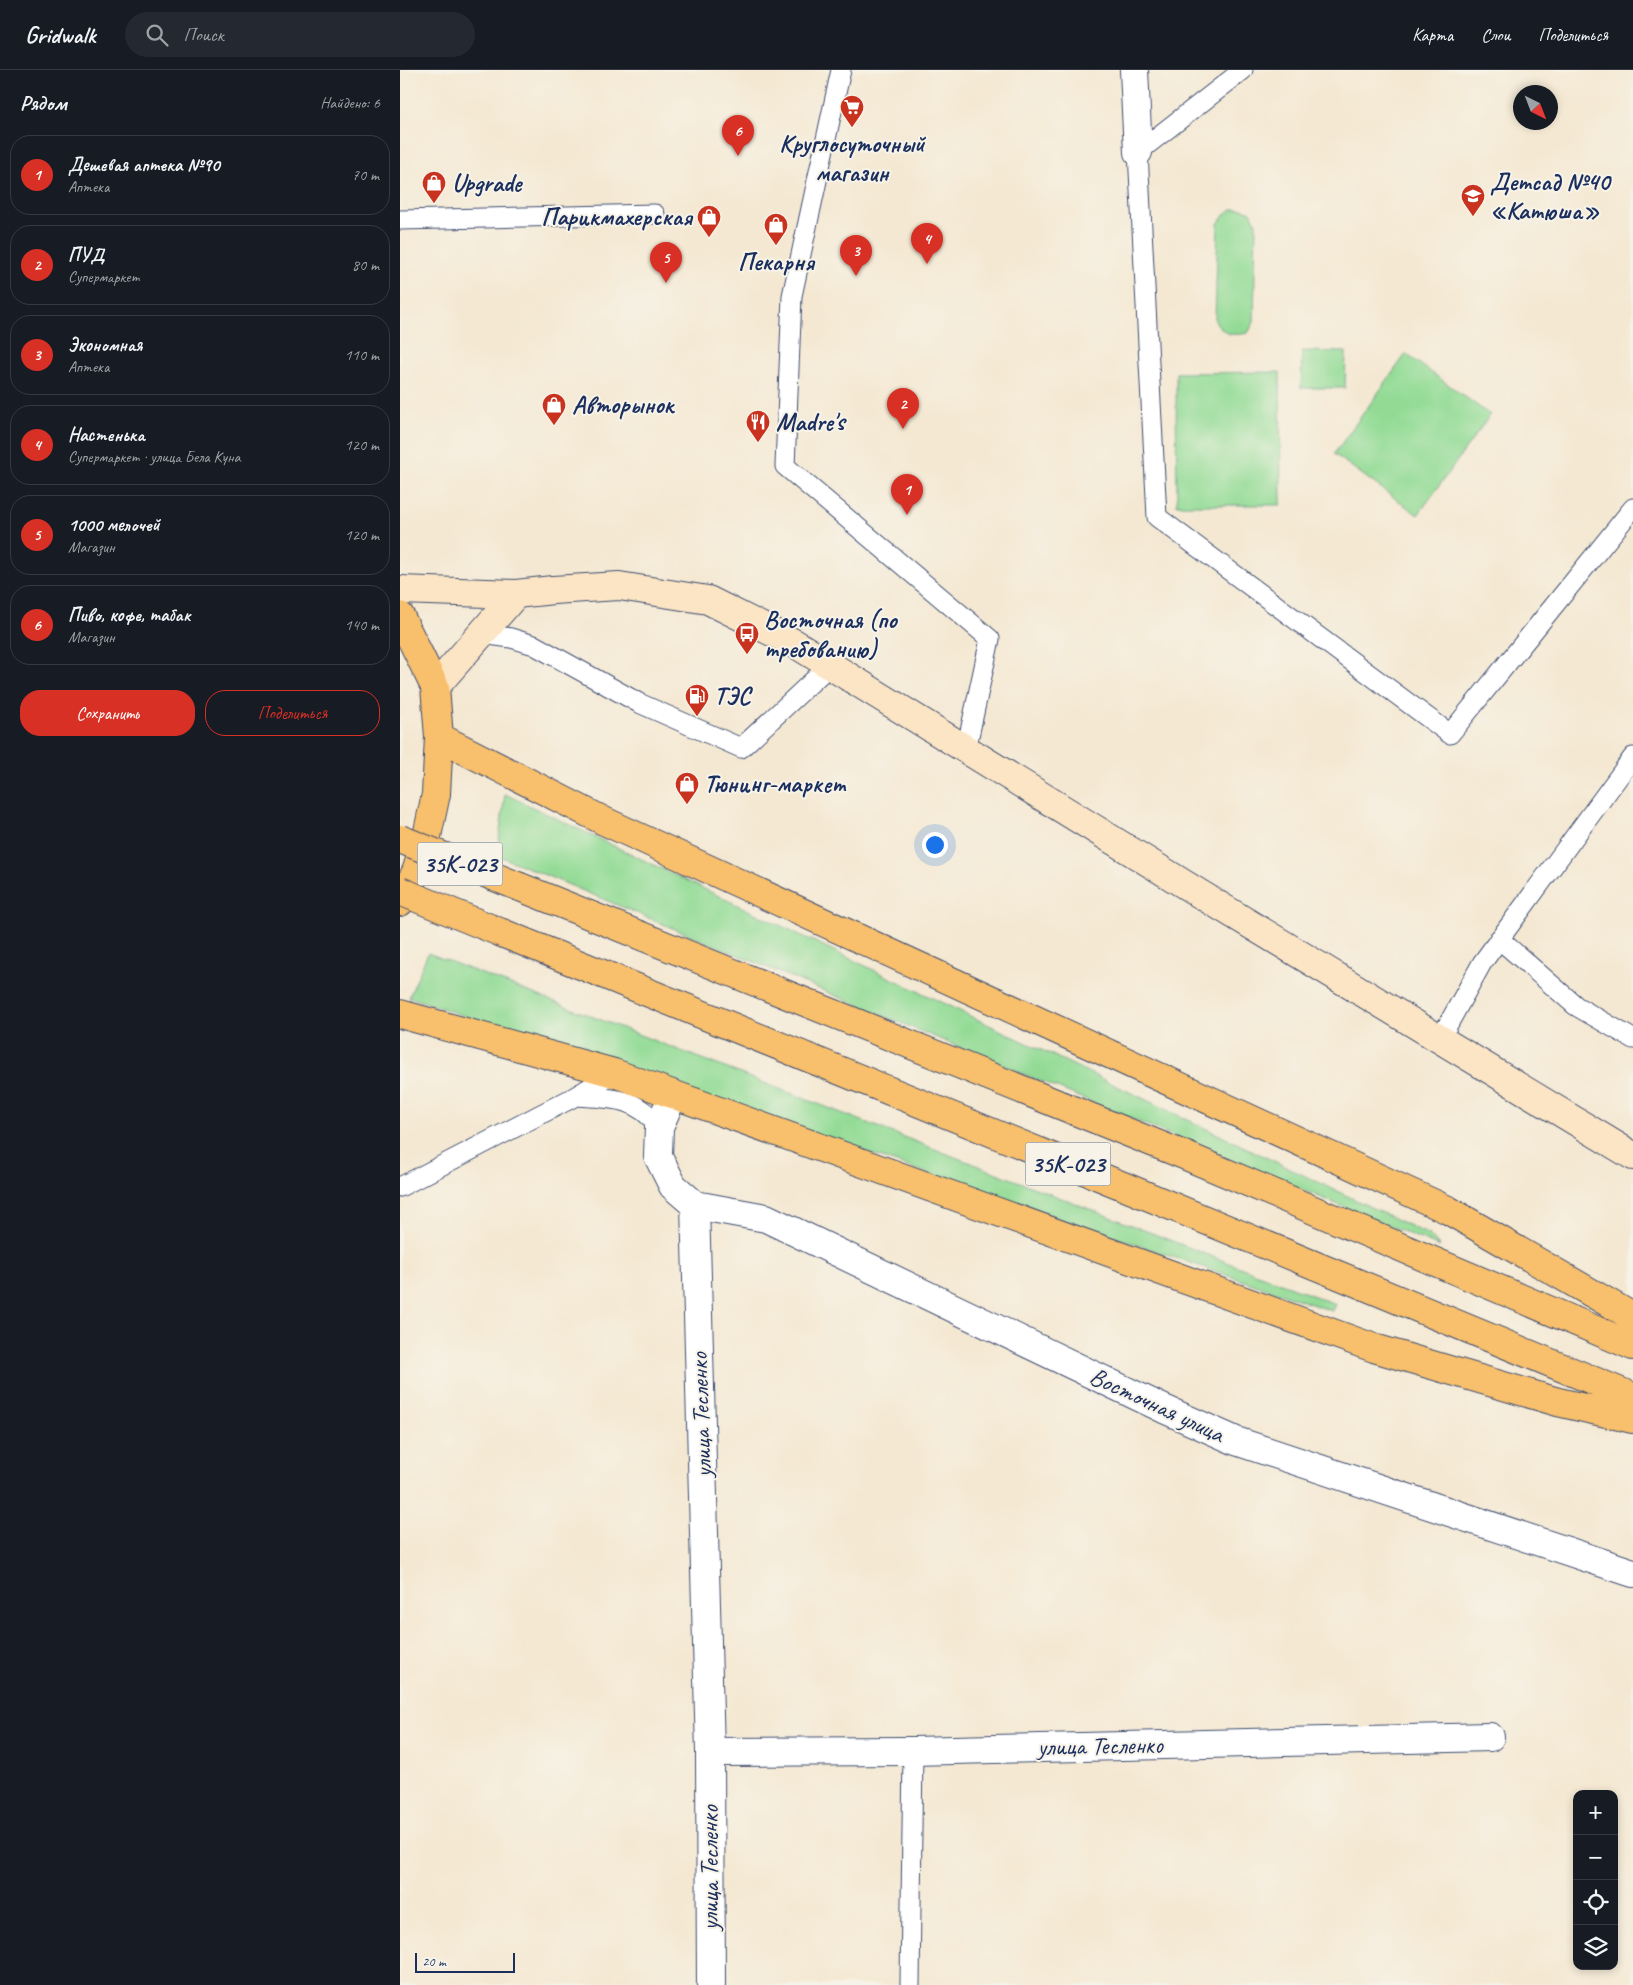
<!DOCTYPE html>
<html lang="ru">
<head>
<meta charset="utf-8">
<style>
	body { margin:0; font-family:Caveat,sans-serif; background:#242831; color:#f1f3f6 }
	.controls { position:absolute; right:15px; bottom:15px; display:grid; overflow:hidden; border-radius:10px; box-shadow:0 2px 8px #0003 }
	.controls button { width:45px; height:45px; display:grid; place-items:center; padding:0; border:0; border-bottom:1px solid #363941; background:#171b24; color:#f1f3f6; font:25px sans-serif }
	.compass { position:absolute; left:1113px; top:15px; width:45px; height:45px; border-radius:50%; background:#171b24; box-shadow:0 2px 8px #0003; rotate:138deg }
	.scale { position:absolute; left:15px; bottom:12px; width:100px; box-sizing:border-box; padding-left:5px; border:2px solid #1b2f5e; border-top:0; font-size:14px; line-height:18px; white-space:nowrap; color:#1b2f5e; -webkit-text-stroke:4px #f7f3e8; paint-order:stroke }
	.you { position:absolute; left:534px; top:774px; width:18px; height:18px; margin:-12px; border:4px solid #fff; border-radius:50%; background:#1a73e8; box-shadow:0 0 0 8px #1a73e833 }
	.badge { display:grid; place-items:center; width:32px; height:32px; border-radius:50%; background:#d93025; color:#fff; font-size:16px; font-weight:700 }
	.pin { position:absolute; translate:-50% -41px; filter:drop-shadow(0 1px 2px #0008) }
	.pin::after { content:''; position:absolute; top:26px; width:18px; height:15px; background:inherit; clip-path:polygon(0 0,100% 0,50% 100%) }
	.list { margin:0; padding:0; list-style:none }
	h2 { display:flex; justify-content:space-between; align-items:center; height:65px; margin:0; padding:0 20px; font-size:21px }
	h2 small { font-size:16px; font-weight:400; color:#9ea1a6 }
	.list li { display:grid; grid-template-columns:32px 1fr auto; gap:15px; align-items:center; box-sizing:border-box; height:80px; margin:0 10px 10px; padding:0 10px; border:1px solid #363941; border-radius:20px }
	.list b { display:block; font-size:19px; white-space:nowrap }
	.list p { margin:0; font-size:16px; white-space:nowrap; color:#9ea1a6 }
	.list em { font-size:16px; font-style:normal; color:#9ea1a6 }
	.actions { display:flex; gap:10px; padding:15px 20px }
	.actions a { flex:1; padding:11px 0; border:1px solid #d93025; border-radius:20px; text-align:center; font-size:18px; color:#d93025 }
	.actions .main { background:#d93025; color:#fff }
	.icon { flex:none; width:28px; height:28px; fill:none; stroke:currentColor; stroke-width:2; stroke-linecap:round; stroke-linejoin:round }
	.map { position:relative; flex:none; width:1233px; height:1915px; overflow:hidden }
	header { display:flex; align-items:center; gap:30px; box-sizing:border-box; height:70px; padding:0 25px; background:#171b24; border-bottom:1px solid #363941 }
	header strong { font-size:24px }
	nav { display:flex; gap:28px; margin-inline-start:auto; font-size:18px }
	.search { width:350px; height:45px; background:#242831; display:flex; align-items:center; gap:12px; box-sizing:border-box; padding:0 18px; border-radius:28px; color:#9ea1a6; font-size:19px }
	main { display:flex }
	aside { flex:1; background:#171b24 }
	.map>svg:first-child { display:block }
	.green { fill:#93db95; stroke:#57857a }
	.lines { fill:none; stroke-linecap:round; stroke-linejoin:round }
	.lane-casing { stroke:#3c4b6f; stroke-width:21 }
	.street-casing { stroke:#3c4b6f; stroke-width:30 }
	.secondary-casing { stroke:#3c4b6f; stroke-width:30 }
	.primary-casing { stroke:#3c4b6f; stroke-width:30 }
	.lane { stroke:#fff; stroke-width:19 }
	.street { stroke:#fff; stroke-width:28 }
	.secondary { stroke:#fce5c4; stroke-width:28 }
	.primary { stroke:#f8bf6c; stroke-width:28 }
	.primary-bridge-casing { stroke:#3c4b6f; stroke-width:30; stroke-linecap:butt }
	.primary-bridge { stroke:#f8bf6c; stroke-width:28 }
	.labels { text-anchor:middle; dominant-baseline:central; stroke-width:4; stroke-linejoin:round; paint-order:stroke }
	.shield { fill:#f7f3e8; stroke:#5d6a87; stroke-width:1 }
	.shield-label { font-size:24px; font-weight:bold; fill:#1b2f5e }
	.poi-label { font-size:25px; font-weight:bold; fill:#1b2f5e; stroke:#f7f3e8; text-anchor:start }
	.street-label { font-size:25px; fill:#1b2f5e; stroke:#f7f3e8 }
</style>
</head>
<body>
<header>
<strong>Gridwalk</strong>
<div class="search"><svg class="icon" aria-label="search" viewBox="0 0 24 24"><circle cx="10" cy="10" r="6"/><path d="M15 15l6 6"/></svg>Поиск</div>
<nav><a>Карта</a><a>Слои</a><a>Поделиться</a></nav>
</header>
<main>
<aside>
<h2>Рядом<small>Найдено: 6</small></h2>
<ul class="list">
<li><span class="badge">1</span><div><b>Дешевая аптека №90</b><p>Аптека</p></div><em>70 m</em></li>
<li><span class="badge">2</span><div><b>ПУД</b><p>Супермаркет</p></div><em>80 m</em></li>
<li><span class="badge">3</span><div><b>Экономная</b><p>Аптека</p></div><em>110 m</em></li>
<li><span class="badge">4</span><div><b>Настенька</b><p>Супермаркет · улица Бела Куна</p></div><em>120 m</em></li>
<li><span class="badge">5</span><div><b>1000 мелочей</b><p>Магазин</p></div><em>120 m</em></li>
<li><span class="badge">6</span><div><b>Пиво, кофе, табак</b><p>Магазин</p></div><em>140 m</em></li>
</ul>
<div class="actions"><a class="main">Сохранить</a><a>Поделиться</a></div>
</aside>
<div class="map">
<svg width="1233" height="1915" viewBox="0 0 1233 1915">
	<rect width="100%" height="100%" fill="#f7f3e8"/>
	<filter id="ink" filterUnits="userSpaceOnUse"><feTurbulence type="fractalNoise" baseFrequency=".02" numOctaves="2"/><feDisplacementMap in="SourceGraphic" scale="10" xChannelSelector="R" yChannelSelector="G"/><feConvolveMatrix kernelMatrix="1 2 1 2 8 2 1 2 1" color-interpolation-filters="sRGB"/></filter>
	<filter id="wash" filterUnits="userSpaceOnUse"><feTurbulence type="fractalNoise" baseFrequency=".0096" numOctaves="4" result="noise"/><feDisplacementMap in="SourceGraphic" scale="20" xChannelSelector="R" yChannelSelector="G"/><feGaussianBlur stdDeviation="1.12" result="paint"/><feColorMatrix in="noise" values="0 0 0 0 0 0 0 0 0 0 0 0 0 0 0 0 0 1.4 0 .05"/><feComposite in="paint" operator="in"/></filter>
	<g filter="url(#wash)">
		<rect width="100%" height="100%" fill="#f4e8d2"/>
		<path class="green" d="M833,139H843L851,142L856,153L854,252L848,263C831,266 825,265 815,251L818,154L825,144Z
			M902,281L946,282L945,318H901Z
			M1006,284L1090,345L1018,445L934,384Z
			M880,302L881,435H777L776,303Z
			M105,724L1029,1165L1040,1177L97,785Z
			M28,883L935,1234L932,1241L9,927Z"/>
	</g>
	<g filter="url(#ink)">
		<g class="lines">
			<defs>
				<path id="lane" d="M441,0L392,226L385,396L590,569L566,680
					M843,0L738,82L757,447L1050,664L1233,438
					M0,150L255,144
					M82,564L111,568L134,575L239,633L341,678L430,595
					M1099,869L1176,936L1233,969
					M1040,969L1082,893L1233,687
					M176,1026C211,1028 237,1027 259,1057
					M0,1117L176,1026L214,1003
					M510,1915L513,1681"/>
				<path id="street" d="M734,0L738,82
					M273,1025L259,1057L258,1086L273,1116L295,1135L310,1682L311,1915
					M295,1135L366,1148L764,1339L836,1371L1233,1503
					M310,1682L513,1681L1090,1667"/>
				<path id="secondary" d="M0,520L116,524L153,520L219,516L308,530L394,573L800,824L1233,1086
					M35,617L116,524"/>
				<path id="primary" d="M0,546L35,617L39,667L36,724L26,771L16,802L0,832
					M39,667L204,751L1048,1140L1233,1247
					M120,817L784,1085L1233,1276
					M102,863L723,1116L1233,1327
					M0,944L214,1003L974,1278L1158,1332L1233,1349"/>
			</defs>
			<use href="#lane" class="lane-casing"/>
			<use href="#street" class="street-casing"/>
			<use href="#secondary" class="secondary-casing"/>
			<use href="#primary" class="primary-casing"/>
			<use href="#lane" class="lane"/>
			<use href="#street" class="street"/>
			<use href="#secondary" class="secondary"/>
			<use href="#primary" class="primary"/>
			<defs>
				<path id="primary-bridge" d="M0,769L120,817
					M0,821L102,863"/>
			</defs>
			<use href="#primary-bridge" class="primary-bridge-casing"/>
			<use href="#primary-bridge" class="primary-bridge"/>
		</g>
	</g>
	<defs>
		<symbol id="supermarket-pin" viewBox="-11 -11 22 30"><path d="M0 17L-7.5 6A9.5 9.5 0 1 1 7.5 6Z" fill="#c8321e" stroke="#f7f3e8"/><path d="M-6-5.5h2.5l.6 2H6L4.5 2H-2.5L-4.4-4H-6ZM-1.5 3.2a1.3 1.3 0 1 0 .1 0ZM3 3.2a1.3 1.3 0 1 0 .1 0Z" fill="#fff"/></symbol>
		<symbol id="shop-pin" viewBox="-11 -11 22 30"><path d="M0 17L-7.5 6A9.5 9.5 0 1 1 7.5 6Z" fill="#c8321e" stroke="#f7f3e8"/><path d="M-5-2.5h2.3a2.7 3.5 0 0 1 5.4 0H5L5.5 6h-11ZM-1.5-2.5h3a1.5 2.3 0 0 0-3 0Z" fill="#fff"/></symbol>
		<symbol id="school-pin" viewBox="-11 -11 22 30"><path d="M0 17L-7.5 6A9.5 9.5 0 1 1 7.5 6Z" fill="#c8321e" stroke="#f7f3e8"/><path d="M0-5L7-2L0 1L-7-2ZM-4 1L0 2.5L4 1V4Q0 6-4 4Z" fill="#fff"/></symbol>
		<symbol id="restaurant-pin" viewBox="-11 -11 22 30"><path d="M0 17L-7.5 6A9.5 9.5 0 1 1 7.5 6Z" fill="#c8321e" stroke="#f7f3e8"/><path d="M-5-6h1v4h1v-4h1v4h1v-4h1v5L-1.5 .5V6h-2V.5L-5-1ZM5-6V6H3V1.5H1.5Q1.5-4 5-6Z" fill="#fff"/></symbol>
		<symbol id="bus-pin" viewBox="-11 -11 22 30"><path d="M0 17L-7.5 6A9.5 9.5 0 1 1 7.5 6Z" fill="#c8321e" stroke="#f7f3e8"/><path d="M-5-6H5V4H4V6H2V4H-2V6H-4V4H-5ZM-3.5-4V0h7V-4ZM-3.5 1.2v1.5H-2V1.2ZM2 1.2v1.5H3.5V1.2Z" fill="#fff"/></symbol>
		<symbol id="fuel-pin" viewBox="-11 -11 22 30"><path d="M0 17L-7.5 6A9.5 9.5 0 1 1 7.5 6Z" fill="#c8321e" stroke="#f7f3e8"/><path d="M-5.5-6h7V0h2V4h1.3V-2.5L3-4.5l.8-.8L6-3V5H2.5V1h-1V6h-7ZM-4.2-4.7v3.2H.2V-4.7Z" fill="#fff"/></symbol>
	</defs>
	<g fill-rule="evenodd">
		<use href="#supermarket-pin" x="438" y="23" width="28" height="38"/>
		<use href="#shop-pin" x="20" y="99" width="28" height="38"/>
		<use href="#school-pin" x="1059" y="112" width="28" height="38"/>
		<use href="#shop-pin" x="295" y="133" width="28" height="38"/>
		<use href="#shop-pin" x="362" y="141" width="28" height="38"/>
		<use href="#shop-pin" x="140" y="321" width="28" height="38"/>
		<use href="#restaurant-pin" x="344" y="338" width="28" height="38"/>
		<use href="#bus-pin" x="333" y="550" width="28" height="38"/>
		<use href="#fuel-pin" x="283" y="612" width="28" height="38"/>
		<use href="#shop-pin" x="273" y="700" width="28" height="38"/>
	</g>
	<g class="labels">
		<g class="shield">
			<rect x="17.5" y="772.5" width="85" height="43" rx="4"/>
			<rect x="625.5" y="1072.5" width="85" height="43" rx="4"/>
		</g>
		<g class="shield-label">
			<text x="60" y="794">35К-023</text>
			<text x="668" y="1094">35К-023</text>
		</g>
		<g class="poi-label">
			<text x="452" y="74" text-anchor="middle">Круглосуточный<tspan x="452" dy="29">магазин</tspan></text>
			<text x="1090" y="112">Детсад №40<tspan x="1090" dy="29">«Катюша»</tspan></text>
			<text x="52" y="113">Upgrade</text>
			<text x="292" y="147" text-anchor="end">Парикмахерская</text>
			<text x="376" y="192" text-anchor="middle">Пекарня</text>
			<text x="172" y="335">Авторынок</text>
			<text x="376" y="352">Madre's</text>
			<text x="364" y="550">Восточная (по<tspan x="364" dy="29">требованию)</tspan></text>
			<text x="314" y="626">ТЭС</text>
			<text x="304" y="714">Тюнинг-маркет</text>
		</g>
		<g class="street-label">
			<text transform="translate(757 1335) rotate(25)">Восточная улица</text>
			<text transform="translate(301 1345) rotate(-92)">улица Тесленко</text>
			<text transform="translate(700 1676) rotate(-1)">улица Тесленко</text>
			<text transform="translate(310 1798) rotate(-90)">улица Тесленко</text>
		</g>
	</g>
</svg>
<div class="controls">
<button>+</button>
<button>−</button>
<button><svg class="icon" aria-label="locate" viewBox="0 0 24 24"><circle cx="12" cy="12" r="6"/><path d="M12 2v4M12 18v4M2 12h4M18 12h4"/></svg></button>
<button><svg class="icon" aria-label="layers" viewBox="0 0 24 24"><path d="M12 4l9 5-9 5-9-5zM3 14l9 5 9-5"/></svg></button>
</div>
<svg class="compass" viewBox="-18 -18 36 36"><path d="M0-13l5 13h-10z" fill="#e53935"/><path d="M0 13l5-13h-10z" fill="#9ea1a6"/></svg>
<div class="scale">20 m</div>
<div class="you"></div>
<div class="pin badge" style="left:507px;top:445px">1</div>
<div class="pin badge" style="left:503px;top:359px">2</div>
<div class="pin badge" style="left:456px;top:206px">3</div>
<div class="pin badge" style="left:527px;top:194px">4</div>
<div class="pin badge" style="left:266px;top:213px">5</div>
<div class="pin badge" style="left:338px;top:86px">6</div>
</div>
</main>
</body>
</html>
